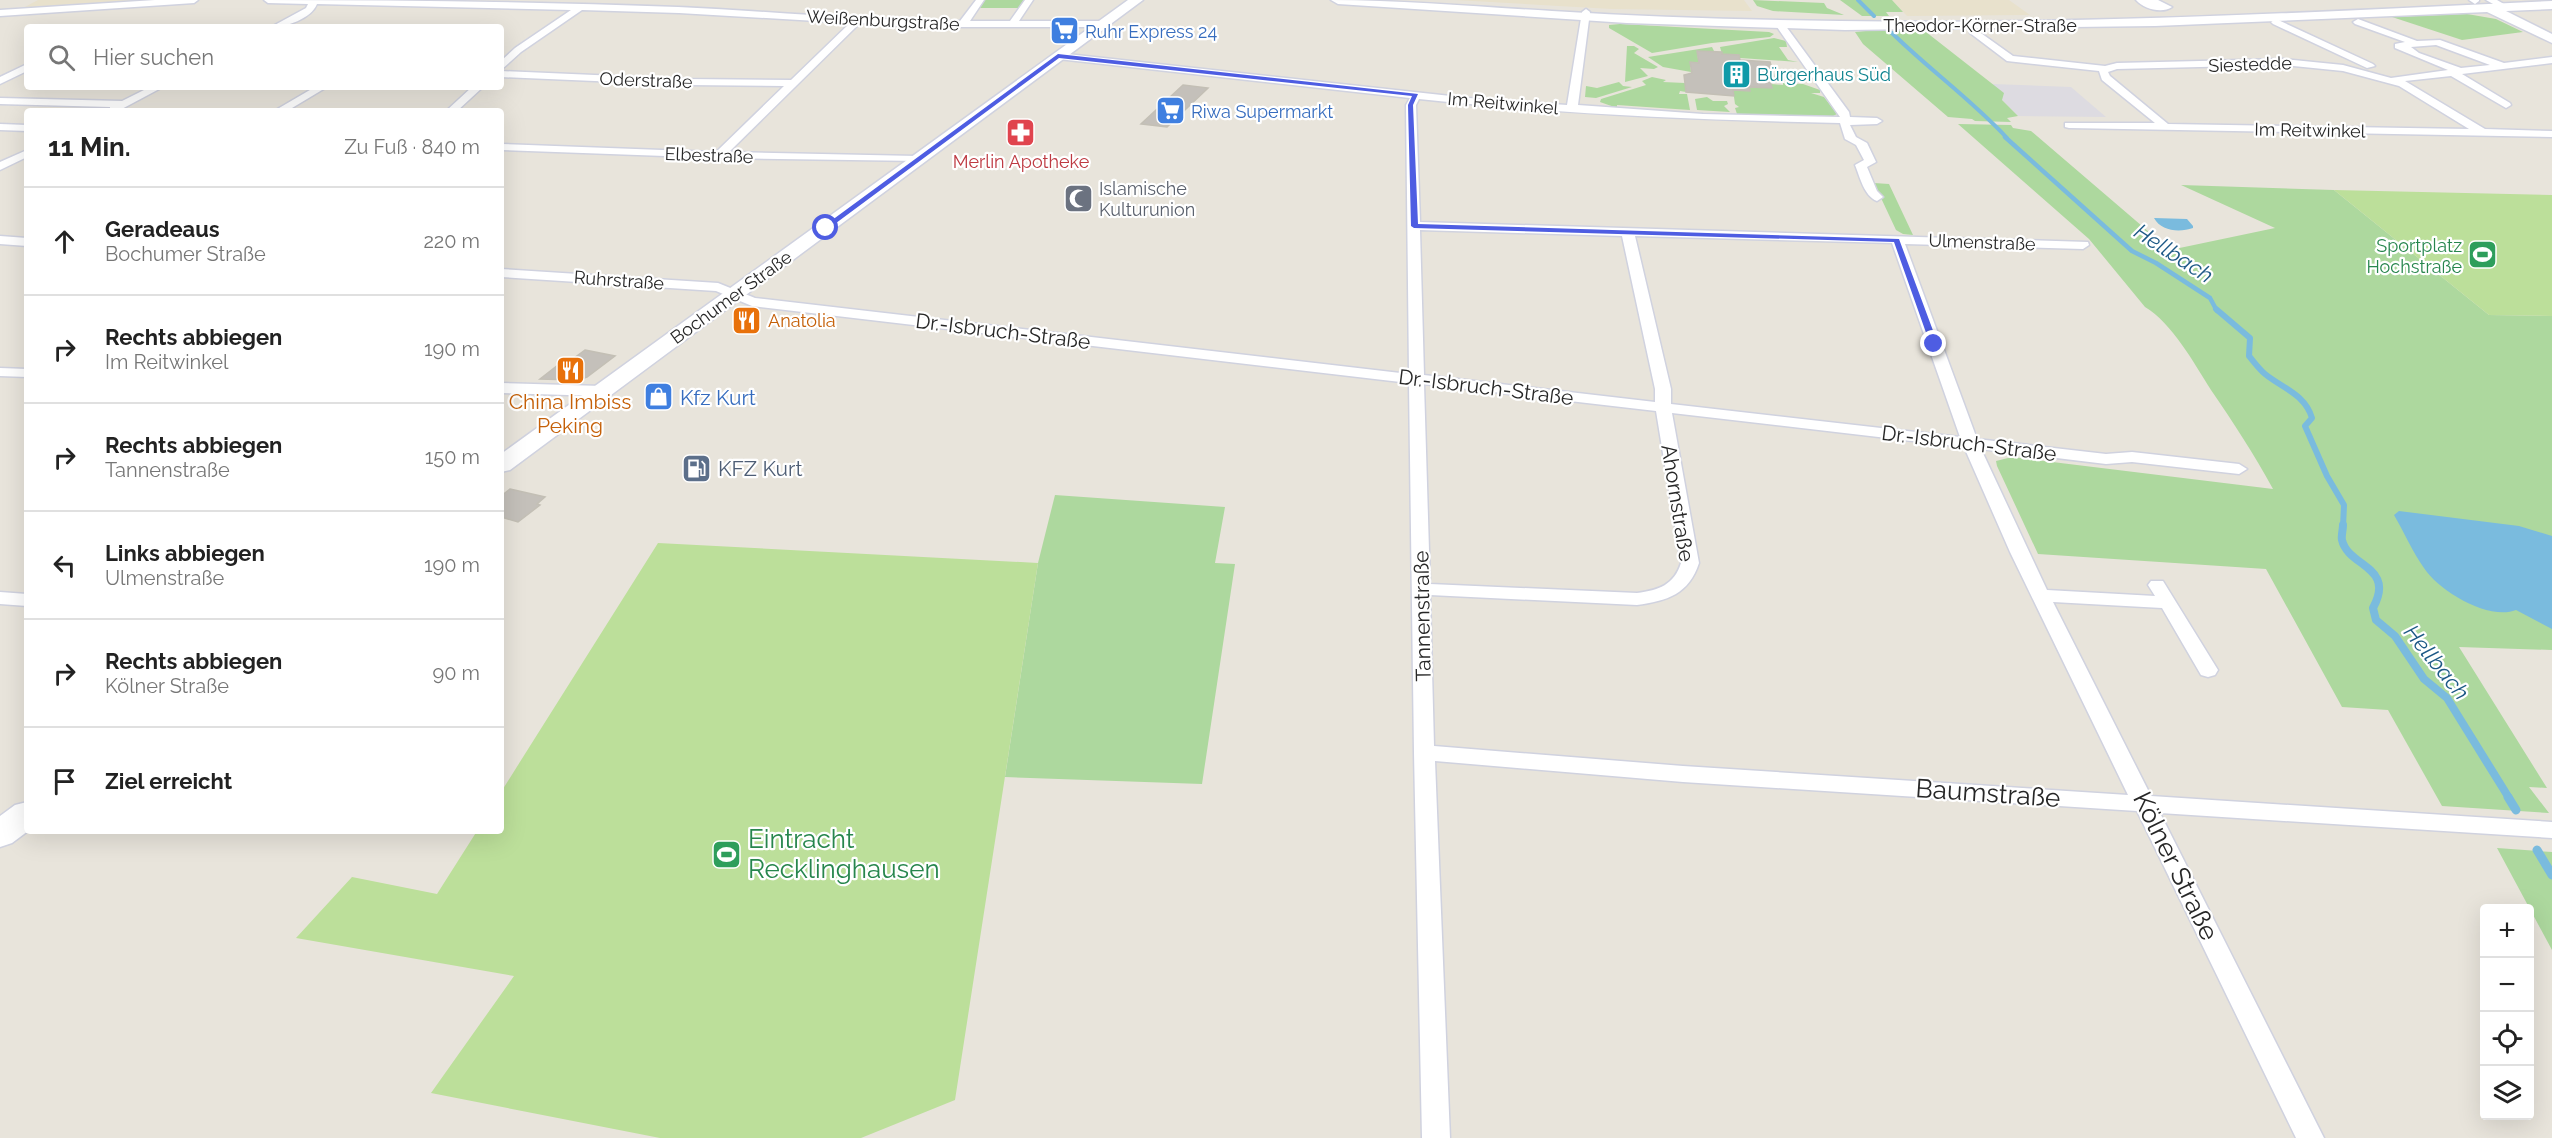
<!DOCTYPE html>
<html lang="de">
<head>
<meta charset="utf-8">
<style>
	body { margin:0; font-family:Raleway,sans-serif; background:#f6f6f6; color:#222 }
	.controls { position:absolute; right:18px; bottom:18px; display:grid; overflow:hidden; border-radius:6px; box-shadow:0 6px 24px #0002 }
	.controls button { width:54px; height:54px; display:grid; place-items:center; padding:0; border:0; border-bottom:2px solid #e0e0e0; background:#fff; color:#222; font:30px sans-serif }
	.stop { position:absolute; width:18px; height:18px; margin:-14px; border:4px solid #4e5de2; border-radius:50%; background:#fff }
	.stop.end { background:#4e5de2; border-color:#fff; box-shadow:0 2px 6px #0008 }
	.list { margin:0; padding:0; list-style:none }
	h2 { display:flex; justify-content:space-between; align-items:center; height:78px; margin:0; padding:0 24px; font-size:26px }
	h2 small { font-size:20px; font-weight:400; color:#767676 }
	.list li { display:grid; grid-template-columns:39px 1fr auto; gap:18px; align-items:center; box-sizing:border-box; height:108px; padding:0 24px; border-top:2px solid #e0e0e0 }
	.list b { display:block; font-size:22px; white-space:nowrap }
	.list p { margin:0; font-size:20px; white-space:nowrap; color:#767676 }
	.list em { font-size:20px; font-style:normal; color:#767676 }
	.icon { flex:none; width:33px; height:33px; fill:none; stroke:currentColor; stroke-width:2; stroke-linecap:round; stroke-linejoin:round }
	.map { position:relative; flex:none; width:2552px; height:1138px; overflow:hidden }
	.search { position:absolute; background:#fff; box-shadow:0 6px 24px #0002; left:24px; top:24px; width:480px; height:66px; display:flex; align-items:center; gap:15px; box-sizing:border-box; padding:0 21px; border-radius:6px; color:#767676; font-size:22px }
	.panel { position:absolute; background:#fff; box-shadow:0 6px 24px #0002; left:24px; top:108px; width:480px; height:726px; border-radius:6px }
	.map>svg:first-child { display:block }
	.industrial { fill:#dddbe1 }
	.education { fill:#e8e1cc }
	.green { fill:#add89e }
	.pitch { fill:#bcdf9a }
	.water { fill:#7abbde }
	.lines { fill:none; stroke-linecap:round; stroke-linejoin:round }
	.stream-far4 { stroke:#7abbde; stroke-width:4 }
	.stream-far3 { stroke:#7abbde; stroke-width:4.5 }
	.stream-far2 { stroke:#7abbde; stroke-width:6 }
	.stream-far1 { stroke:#7abbde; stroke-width:8 }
	.stream { stroke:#7abbde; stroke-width:9 }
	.building { fill:#c4c0ba; stroke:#c3bfb5; stroke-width:1.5 }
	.street-casing { stroke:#d0d2df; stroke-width:3 }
	.secondary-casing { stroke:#d0d2df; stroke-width:3 }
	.street { fill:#fff; fill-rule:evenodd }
	.secondary { fill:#fff; fill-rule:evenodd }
	.route { fill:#4e5de2 }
	.labels { text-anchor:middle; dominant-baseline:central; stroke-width:4.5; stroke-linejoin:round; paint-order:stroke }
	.far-street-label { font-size:18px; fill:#272727; stroke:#fff }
	.far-shop-label { font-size:18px; fill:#366cbe; stroke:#fff; text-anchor:start }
	.far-culture-label { font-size:18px; fill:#0d838f; stroke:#fff; text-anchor:start }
	.far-health-label { font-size:18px; fill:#be3a42; stroke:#fff }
	.far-worship-label { font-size:18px; fill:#5b616d; stroke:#fff; text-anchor:start }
	.far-leisure-label { font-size:18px; fill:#27864d; stroke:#fff; text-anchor:end }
	.far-food-label { font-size:18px; fill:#c56008; stroke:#fff; text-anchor:start }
	.street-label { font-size:21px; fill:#272727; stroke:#fff }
	.shop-label { font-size:21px; fill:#366cbe; stroke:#fff; text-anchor:start }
	.food-label { font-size:21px; fill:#c56008; stroke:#fff }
	.service-label { font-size:21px; fill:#4e5e75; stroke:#fff; text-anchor:start }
	.water-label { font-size:22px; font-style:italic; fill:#1d5986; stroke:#fff }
	.near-street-label { font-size:26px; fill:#272727; stroke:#fff }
	.near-leisure-label { font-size:26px; fill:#27864d; stroke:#fff; text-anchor:start }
</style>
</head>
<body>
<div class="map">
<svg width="2552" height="1138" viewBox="0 0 2552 1138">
	<rect width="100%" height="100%" fill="#e8e4db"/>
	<path class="industrial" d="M1993,84L2071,87L2106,117L2018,116L2002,100Z"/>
	<path class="education" d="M38,0H150L21,9Z
		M1455,0H1744L1752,11L1611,9Z
		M1892,0H2009L2030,15L1907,16Z"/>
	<path class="green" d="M983,0H1025L1020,8H978Z
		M1753,0L1824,3L1827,8L1844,15L1773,11L1757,6Z
		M1840,0H1892L1903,12H1886L1889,16H1862Z
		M2467,14L2496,19L2523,32L2462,40L2392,17Z
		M1620,24L1769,32L1774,34L1770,37L1712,43L1652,53L1609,28V25Z
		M1876,30L1926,32L2004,93L2002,100L2018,116L2007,118L2011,122L1975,121L1972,119L1948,117L1863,44L1855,32Z
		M1774,38L1786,41L1787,47H1779L1788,60L1798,62L1740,58L1739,55L1722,54L1720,47Z
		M1627,46H1634L1639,49L1634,53L1658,67L1654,69L1640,68L1648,76L1625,82Z
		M1712,47L1714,51H1697L1698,59L1702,63L1690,62L1691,72L1663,67L1648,57Z
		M1652,77L1666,80L1663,82L1685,83L1686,92L1680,91L1679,94H1687L1690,110L1617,105V108L1600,102L1601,99L1646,85L1642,81Z
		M1619,82L1623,86L1632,87L1596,98L1585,97L1586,86L1597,88Z
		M1783,83L1803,84L1820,90V93H1811L1824,97L1837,114L1833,116L1737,114L1735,108L1739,107L1735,104L1733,90L1750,91L1749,87L1772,88L1771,84L1783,85Z
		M1707,97L1713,101H1727L1728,104L1724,106L1730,112L1697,110L1695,99Z
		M1958,124L2011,125L2013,128L2031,131L2170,250L2275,228L2181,185L2334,190L2489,315L2552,316V650L2459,647L2547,788L2529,787L2549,813L2442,806L2388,710L2342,707L2266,569L2038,554L1997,466L1996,461L2012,457L2273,489C2254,454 2233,422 2211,390C2194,363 2172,323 2145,307L2089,239Z
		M1874,183L1889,184L1913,235L1903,234L1896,230Z
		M1055,495L1225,507L1215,563L1235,564L1202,784L1005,777L1038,563Z
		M2497,848L2552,852V950Z"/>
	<path class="pitch" d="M2334,190L2552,195V316L2489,315Z
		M658,543L1038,563L955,1100L861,1138H660L431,1093L514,976L296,938L352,877L437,894L477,831H501V792Z"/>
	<path class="water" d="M2154,218L2187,219L2193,226V228C2179,233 2161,231 2154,218Z
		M2399,511L2519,526L2552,536V629L2516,610C2489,621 2439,591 2424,568C2412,551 2404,532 2394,515Z"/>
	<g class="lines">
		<path class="stream-far4" d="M1858,0L1874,16
			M1890,31C1927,68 1971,99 2007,138"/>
		<path class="stream-far3" d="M2005,137L2132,251L2156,263L2210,298L2217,311"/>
		<path class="stream-far2" d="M2216,309L2250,338L2249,356C2254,362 2259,369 2265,374C2282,388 2305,394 2312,418L2305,426L2327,476L2344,505L2343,527"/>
		<path class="stream-far1" d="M2343,525C2343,530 2341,536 2342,540C2348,567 2396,566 2373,608L2376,620L2395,636L2424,679L2447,698L2509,798"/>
		<path class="stream" d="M2508,797L2516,810
			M2537,850L2552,875"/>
	</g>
	<path class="building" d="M1697,51L1722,52V54L1739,55L1740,60L1770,62L1776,82L1770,81L1772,88L1749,87L1750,91L1733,90L1734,96L1686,92L1684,75L1692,73L1690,62L1699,63Z
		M1183,85L1208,88L1167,127L1141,124Z
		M585,350L615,356L587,377L579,380L540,379L567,358H574Z
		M510,489L545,497L537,504L540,505L518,522L501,517V496Z"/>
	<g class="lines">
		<defs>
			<path id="street" d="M155,0H198L194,3L0,16V10Z
				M264,0C402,0 540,2 678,7C772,11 866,21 960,21L976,0H984L970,21H1010L1025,0H1033L1019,21H1101L1106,24L1101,27H916L860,23L729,152L917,156L921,157V161L719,158L501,150V144L716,152L784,86L687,85L501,77V71L687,79L791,80L850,23L679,13L582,10L521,52L501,70V61L515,48L571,10L317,4C311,19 286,27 271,27L306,8L308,4L268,3Z
				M2136,0H2158L2172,7C2162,14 2144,9 2136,0Z
				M2469,0H2479V1L2475,4Z
				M2486,0H2497L2509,7L2502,9Z
				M1586,9L1590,12L1578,105L1703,114L1840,117L1777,27L1785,25L1849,112L1850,117L1877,118L1882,121L1877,124L1850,125L1856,137L1867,143L1876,162L1867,167L1877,191L1883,197L1877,201C1864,196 1860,177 1855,165L1864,160L1856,145L1845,139L1840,123C1699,120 1559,114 1419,99L1416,105L1420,222L2088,242L2089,245L2083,249L1905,244L1977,439L2106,454L2132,452L2239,464L2247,469L2239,474L2132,462L2106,464L1981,449L2047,590L2155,596L2148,585L2151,581H2163L2218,670L2215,675L2208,677L2201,675L2162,608L2053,602L2151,796L2552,822V838L2160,813L2324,1138H2296L2137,811L1683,782L1435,761L1450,1138H1422L1414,753L1409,383L752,306L716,291L501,277V269L718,283L755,298L1409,374L1406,105L1410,98L1058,59L1053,56L1058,53L1469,98L1567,105L1582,12ZM1420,230L1622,236L1655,389V402L1424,375ZM1635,236L1892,243L1960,437L1671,404V389ZM1424,384L1656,411L1681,563C1674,585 1659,590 1637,593L1430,584ZM1672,413L1964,447L2010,552L2128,795L1683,766L1434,746L1430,595L1637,605C1667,601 1689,594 1699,563Z
				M2276,19L2373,64L2375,66L2367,68L2273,24L2271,22Z
				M2358,19L2417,41L2440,40L2504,63L2552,57V63L2462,74L2510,103L2511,105L2506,108L2451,76L2405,81L2485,129L2552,131V137L2069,128L2065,127V123H2155L2102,80L2099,71L2007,61L1970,33L1978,31L2013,56L2105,66L2117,63L2283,59L2343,65L2391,78L2448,70L2395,48V44L2405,42L2355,24L2353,22ZM2436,45L2490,65L2461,68L2419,53L2411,47ZM2283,65L2343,71L2399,86L2469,129L2168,124L2110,76L2108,72L2117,69Z
				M27,64V71L0,84V77Z
				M150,87H163L118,111H110V107L0,104V98L122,101Z
				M315,87H327L287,111H274Z
				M472,87H483L457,111H446Z
				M0,124L27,125V131L0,130Z
				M27,150V157L0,170V162Z
				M0,236L27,238V246L0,244Z
				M0,368L27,369V377L0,376Z
				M501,383L602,386L610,391L602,396L501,393Z
				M0,592L27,594V606L0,604Z"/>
			<path id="secondary" d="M1128,0H1143L510,470L501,472V454Z
				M1331,0C1405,0 1478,7 1552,11C1648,17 1744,20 1840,21C2078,25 2315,12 2552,1V9L2506,11L2552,34V43L2487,12L2155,26L1845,30L1627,23L1338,4Z
				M27,802L28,831L12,843L0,847V816L15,805Z"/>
		</defs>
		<use href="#street" class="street-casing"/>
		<use href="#secondary" class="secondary-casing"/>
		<use href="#street" class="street"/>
		<use href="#secondary" class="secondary"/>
	</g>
	<path class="route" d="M1058,54L1418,94L1413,105L1418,224L1899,239L1938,344L1934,347L1930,344L1894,242L1414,228L1411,226L1408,105L1412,96L1059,58L828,229H824V226Z"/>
	<defs>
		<symbol id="supermarket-square" viewBox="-11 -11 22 22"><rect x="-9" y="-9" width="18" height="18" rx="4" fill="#3f7fe0" stroke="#fff"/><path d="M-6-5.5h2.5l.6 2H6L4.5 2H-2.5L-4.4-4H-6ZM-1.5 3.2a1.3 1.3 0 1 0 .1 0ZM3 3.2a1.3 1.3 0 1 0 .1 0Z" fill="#fff"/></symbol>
		<symbol id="building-square" viewBox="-11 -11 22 22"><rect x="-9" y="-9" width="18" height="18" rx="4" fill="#0f9aa8" stroke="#fff"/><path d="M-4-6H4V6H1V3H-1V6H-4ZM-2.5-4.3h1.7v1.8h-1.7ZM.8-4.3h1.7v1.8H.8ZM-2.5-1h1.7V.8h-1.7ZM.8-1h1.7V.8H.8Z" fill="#fff"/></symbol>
		<symbol id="pharmacy-square" viewBox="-11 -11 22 22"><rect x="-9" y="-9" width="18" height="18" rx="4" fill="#e0444e" stroke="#fff"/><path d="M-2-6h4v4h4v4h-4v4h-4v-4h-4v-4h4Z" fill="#fff"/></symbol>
		<symbol id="mosque-square" viewBox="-11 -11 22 22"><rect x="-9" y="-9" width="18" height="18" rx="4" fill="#6b7280" stroke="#fff"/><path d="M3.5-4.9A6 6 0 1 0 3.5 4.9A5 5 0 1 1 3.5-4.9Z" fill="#fff"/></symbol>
		<symbol id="stadium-square" viewBox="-11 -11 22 22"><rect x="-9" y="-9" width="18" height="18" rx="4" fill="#2e9e5b" stroke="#fff"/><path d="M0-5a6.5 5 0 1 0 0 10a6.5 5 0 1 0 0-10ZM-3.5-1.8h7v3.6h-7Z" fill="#fff"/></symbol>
		<symbol id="restaurant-square" viewBox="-11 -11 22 22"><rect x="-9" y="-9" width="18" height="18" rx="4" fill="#e8710a" stroke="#fff"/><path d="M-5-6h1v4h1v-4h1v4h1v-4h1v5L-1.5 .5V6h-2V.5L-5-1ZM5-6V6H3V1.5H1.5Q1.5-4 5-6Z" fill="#fff"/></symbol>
		<symbol id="shop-square" viewBox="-11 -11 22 22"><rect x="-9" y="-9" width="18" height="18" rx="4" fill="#3f7fe0" stroke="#fff"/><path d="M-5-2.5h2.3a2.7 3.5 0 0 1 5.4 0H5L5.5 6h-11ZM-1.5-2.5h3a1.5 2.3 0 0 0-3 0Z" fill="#fff"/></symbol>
		<symbol id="fuel-square" viewBox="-11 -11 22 22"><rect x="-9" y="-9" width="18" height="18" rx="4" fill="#5c6f8a" stroke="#fff"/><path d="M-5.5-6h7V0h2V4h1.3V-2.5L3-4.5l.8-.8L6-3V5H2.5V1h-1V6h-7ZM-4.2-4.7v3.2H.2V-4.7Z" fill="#fff"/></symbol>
	</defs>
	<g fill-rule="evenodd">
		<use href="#supermarket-square" x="1048" y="14" width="33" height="33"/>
		<use href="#building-square" x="1720" y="58" width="33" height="33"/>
		<use href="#supermarket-square" x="1154" y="94" width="33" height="33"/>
		<use href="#pharmacy-square" x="1004" y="116" width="33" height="33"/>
		<use href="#mosque-square" x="1062" y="182" width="33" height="33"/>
		<use href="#stadium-square" x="2466" y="238" width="33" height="33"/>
		<use href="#restaurant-square" x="730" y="304" width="33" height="33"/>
		<use href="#restaurant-square" x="554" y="354" width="33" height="33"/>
		<use href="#shop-square" x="642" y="380" width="33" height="33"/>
		<use href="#fuel-square" x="680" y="452" width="33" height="33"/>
		<use href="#stadium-square" x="710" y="838" width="33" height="33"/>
	</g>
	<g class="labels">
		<g class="far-street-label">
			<text transform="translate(883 20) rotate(3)">Weißenburgstraße</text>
			<text x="1980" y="25">Theodor-Körner-Straße</text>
			<text transform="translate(2250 64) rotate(-2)">Siestedde</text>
			<text transform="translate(646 80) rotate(2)">Oderstraße</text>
			<text transform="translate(1503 103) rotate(5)">Im Reitwinkel</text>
			<text transform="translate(2310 130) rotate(1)">Im Reitwinkel</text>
			<text transform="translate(709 155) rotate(2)">Elbestraße</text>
			<text transform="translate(1982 242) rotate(2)">Ulmenstraße</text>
			<text transform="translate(619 280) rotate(4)">Ruhrstraße</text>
			<text transform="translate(731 297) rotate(-36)">Bochumer Straße</text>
		</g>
		<g class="far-shop-label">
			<text x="1085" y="31">Ruhr Express 24</text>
			<text x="1191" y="111">Riwa Supermarkt</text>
		</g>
		<g class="far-culture-label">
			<text x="1757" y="74">Bürgerhaus Süd</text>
		</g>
		<g class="far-health-label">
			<text x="1021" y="161">Merlin Apotheke</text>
		</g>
		<g class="far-worship-label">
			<text x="1099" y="188">Islamische<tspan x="1099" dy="21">Kulturunion</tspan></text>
		</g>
		<g class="far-leisure-label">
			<text x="2462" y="245">Sportplatz<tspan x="2462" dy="21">Hochstraße</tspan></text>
		</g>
		<g class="far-food-label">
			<text x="768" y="320">Anatolia</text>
		</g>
		<g class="street-label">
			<text transform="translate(1003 331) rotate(7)">Dr.-Isbruch-Straße</text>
			<text transform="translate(1486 387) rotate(7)">Dr.-Isbruch-Straße</text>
			<text transform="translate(1969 443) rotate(7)">Dr.-Isbruch-Straße</text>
			<text transform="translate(1678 503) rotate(81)">Ahornstraße</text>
			<text transform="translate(1422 616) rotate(-91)">Tannenstraße</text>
		</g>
		<g class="shop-label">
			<text x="680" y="397">Kfz Kurt</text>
		</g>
		<g class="food-label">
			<text x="570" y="401">China Imbiss<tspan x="570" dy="24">Peking</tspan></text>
		</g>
		<g class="service-label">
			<text x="718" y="468">KFZ Kurt</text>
		</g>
		<g class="water-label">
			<text transform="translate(2174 253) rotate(33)">Hellbach</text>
			<text transform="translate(2437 662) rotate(51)">Hellbach</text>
		</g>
		<g class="near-street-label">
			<text transform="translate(1988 793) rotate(4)">Baumstraße</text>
			<text transform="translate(2176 866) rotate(64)">Kölner Straße</text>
		</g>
		<g class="near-leisure-label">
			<text x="748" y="839">Eintracht<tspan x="748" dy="30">Recklinghausen</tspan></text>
		</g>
	</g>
</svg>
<div class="controls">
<button>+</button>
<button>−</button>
<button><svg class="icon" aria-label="locate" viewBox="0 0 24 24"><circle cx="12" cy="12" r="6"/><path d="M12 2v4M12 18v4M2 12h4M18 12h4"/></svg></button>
<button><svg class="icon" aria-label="layers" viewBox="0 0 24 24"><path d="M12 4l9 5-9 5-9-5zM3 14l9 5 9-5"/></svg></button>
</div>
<div class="stop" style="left:826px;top:228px"></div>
<div class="stop end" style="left:1934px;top:344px"></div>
<div class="search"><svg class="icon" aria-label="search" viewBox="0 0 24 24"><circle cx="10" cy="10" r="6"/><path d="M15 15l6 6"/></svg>Hier suchen</div>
<section class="panel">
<h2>11 Min.<small>Zu Fuß · 840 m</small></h2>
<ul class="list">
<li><svg class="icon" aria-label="ahead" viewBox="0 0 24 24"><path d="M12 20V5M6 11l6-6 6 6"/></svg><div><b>Geradeaus</b><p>Bochumer Straße</p></div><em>220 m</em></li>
<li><svg class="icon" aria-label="right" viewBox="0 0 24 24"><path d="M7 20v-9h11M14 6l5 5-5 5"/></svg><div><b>Rechts abbiegen</b><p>Im Reitwinkel</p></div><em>190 m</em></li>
<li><svg class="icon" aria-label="right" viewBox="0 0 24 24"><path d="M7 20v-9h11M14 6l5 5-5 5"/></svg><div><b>Rechts abbiegen</b><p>Tannenstraße</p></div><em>150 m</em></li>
<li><svg class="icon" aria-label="left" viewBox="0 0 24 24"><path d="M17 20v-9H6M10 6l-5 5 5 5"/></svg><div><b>Links abbiegen</b><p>Ulmenstraße</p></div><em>190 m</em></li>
<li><svg class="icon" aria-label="right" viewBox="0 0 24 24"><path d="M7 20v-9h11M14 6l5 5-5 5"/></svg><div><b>Rechts abbiegen</b><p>Kölner Straße</p></div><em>90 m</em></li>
<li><svg class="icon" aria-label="arrive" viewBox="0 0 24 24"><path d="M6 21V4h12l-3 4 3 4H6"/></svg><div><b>Ziel erreicht</b></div></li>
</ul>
</section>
</div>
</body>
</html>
